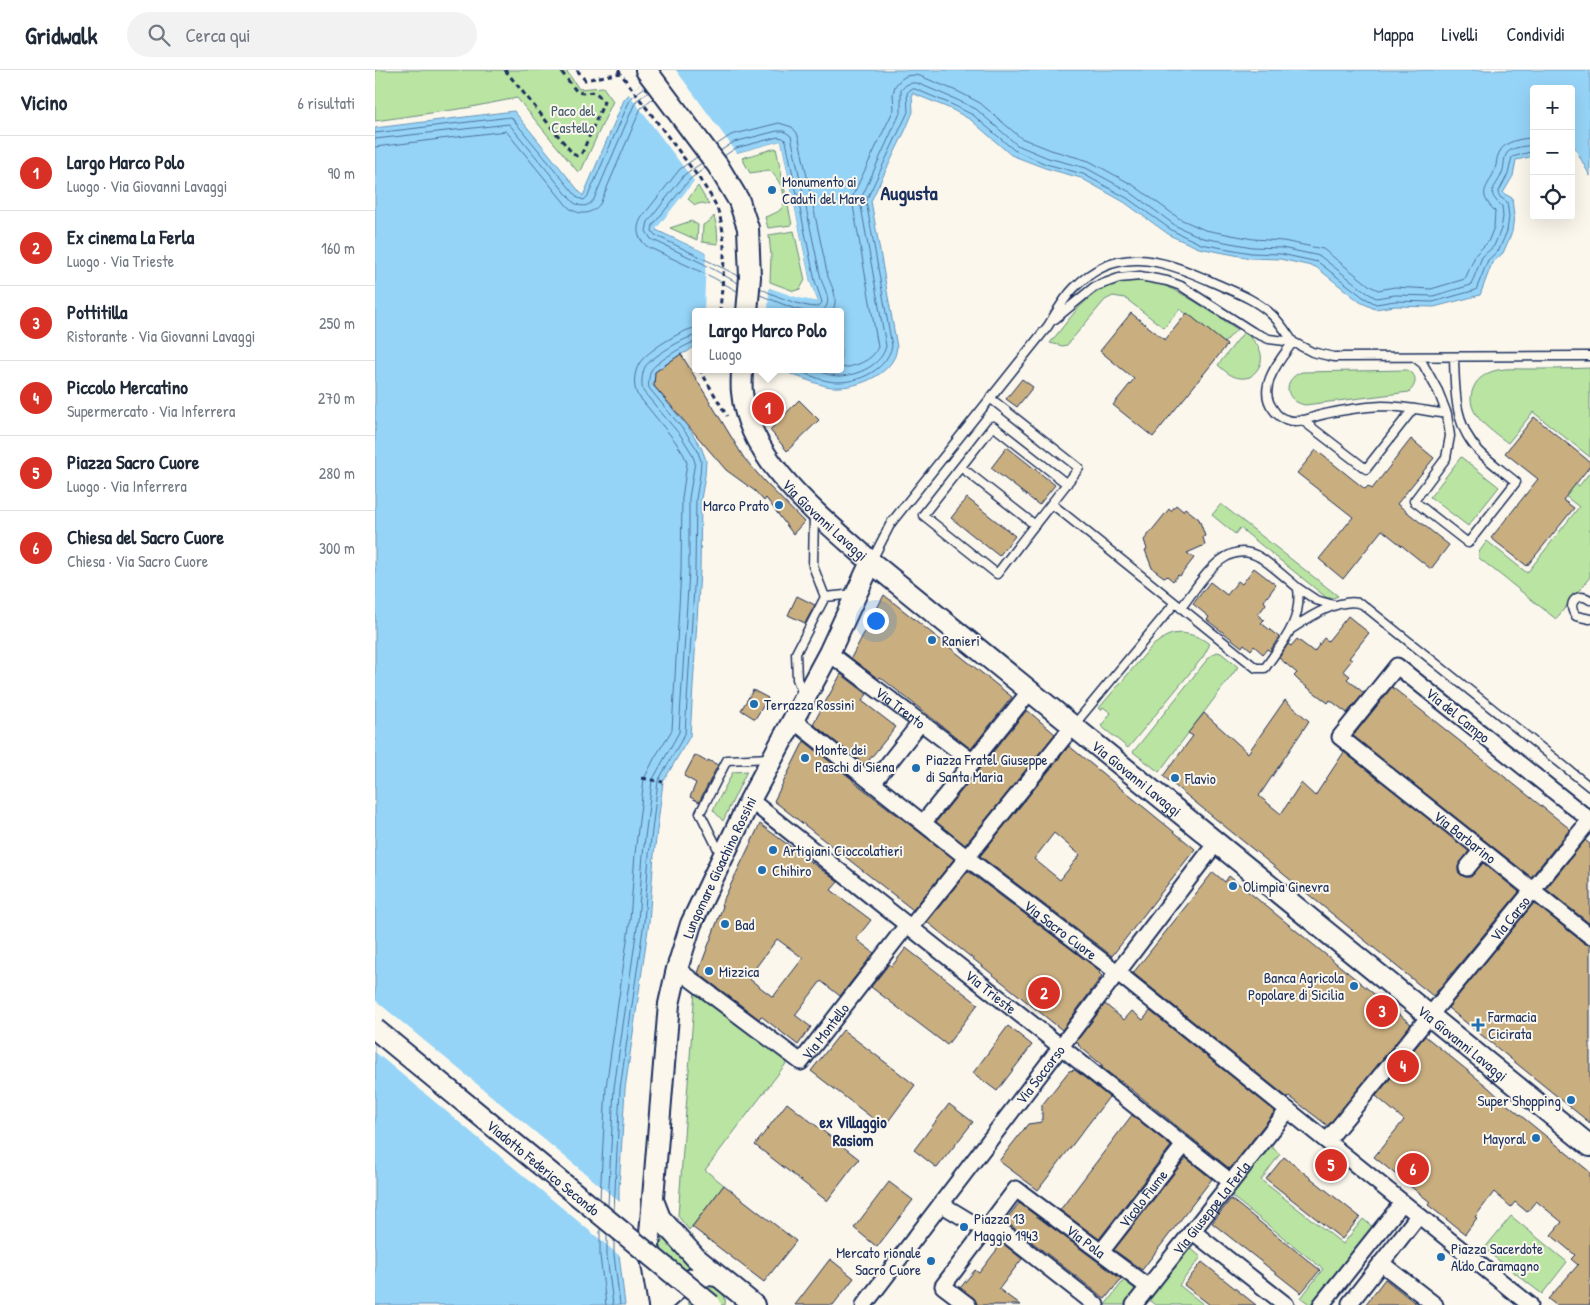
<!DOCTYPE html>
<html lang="it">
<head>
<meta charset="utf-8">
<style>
	body { margin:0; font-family:"Patrick Hand",sans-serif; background:#f2f2f3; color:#1f2937 }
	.controls { position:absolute; right:15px; top:15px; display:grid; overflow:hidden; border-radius:5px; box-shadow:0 5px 20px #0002 }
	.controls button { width:45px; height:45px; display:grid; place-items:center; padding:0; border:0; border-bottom:1px solid #e0e1e3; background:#fff; color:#1f2937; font:25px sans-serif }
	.you { position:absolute; left:500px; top:550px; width:18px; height:18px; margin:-12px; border:4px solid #fff; border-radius:50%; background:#1a73e8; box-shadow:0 0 0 8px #1a73e833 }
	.badge { display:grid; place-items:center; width:32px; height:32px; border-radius:50%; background:#d93025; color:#fff; font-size:16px; font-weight:700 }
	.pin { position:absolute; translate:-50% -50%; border:2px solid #fff; box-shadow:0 1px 5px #0006 }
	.popup { position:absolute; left:317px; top:238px; width:152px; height:65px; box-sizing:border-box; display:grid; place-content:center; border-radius:5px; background:#fff; filter:drop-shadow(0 1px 4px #0005); font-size:16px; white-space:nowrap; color:#747a83 }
	.popup b { font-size:19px; color:#1f2937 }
	.popup::after { content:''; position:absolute; left:50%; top:100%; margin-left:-10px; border:10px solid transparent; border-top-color:#fff }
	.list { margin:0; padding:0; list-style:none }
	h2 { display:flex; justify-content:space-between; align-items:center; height:65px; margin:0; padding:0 20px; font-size:21px }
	h2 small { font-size:16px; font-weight:400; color:#747a83 }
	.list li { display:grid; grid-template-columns:32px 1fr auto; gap:15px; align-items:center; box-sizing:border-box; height:75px; padding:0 20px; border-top:1px solid #e0e1e3 }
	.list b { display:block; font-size:19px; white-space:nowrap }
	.list p { margin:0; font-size:16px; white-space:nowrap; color:#747a83 }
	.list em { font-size:16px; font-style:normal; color:#747a83 }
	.icon { flex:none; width:28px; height:28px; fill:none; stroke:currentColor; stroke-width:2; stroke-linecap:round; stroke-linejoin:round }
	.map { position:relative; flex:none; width:1215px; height:1235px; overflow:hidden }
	header { display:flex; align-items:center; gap:30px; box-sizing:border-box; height:70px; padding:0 25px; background:#fff; border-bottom:1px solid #e0e1e3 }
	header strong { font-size:24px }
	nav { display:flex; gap:28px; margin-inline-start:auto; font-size:18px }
	.search { width:350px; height:45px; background:#f2f2f3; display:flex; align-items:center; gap:12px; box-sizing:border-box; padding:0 18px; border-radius:28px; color:#747a83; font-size:19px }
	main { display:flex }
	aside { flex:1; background:#fff }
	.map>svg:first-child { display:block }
	.green { fill:#bae4a1; stroke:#6a8a80 }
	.water { fill:#96d4f7; stroke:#6592ba; fill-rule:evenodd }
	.pier { fill:#fbf7ec; fill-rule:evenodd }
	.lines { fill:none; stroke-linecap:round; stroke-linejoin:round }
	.shore { stroke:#4c719b; stroke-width:1 }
	.building { fill:#c9ae7f; stroke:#1b2f5e; fill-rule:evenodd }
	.lane-casing { stroke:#1b2f5e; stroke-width:11 }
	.street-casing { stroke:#1b2f5e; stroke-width:19 }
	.secondary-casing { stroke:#1b2f5e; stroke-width:24 }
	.path { stroke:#1b2f5e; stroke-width:3; stroke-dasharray:5 4; stroke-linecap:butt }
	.lane { stroke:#fbf7ec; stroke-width:8 }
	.street { stroke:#fbf7ec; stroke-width:15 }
	.secondary { stroke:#fbf7ec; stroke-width:20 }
	.secondary-bridge-casing { stroke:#1b2f5e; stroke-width:24; stroke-linecap:butt }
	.secondary-bridge { stroke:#fbf7ec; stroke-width:20 }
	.poi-dot { fill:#1f6fb2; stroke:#fbf7ec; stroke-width:2 }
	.labels { text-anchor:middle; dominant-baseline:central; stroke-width:4; stroke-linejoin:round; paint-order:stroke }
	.park-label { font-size:15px; fill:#435c6f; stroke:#fbf7ec }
	.poi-label { font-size:15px; fill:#1b2f5e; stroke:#fbf7ec; text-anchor:start }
	.street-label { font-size:15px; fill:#1b2f5e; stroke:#fbf7ec }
	.neighbourhood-label { font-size:16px; font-weight:bold; fill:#1b2f5e; stroke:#fbf7ec }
	.district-label { font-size:20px; font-weight:bold; fill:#1b2f5e; stroke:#fbf7ec }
</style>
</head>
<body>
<header>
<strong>Gridwalk</strong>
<div class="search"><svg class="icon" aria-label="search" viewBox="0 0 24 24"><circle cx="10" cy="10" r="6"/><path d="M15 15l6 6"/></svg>Cerca qui</div>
<nav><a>Mappa</a><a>Livelli</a><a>Condividi</a></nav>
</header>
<main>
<aside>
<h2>Vicino<small>6 risultati</small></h2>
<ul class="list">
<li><span class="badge">1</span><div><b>Largo Marco Polo</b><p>Luogo · Via Giovanni Lavaggi</p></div><em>90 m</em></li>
<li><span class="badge">2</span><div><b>Ex cinema La Ferla</b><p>Luogo · Via Trieste</p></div><em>160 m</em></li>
<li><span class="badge">3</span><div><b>Pottitilla</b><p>Ristorante · Via Giovanni Lavaggi</p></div><em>250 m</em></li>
<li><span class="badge">4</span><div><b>Piccolo Mercatino</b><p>Supermercato · Via Inferrera</p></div><em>270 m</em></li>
<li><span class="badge">5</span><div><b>Piazza Sacro Cuore</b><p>Luogo · Via Inferrera</p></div><em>280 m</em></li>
<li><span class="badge">6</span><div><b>Chiesa del Sacro Cuore</b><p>Chiesa · Via Sacro Cuore</p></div><em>300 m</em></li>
</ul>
</aside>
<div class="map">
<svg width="1215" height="1235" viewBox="0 0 1215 1235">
	<rect width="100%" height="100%" fill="#fbf7ec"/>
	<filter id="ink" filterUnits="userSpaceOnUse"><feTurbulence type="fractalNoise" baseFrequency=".02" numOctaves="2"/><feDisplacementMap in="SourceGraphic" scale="10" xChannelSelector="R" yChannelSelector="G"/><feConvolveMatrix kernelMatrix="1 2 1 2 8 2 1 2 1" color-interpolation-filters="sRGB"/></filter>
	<g filter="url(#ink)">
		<path class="green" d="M0,0H191L204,19L228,17L238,31L206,101L203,102L142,28L91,38L0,51Z
			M401,78L417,155L393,158L390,147C395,145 402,143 405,140C416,129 403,107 394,100L375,103L367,88Z
			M323,116L334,135L327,133L320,135L313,129Z
			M339,146L342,158L343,174L327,172L328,155L335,151Z
			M316,151L323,155L322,170L295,158Z
			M419,161L430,210L425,219L419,221L395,212L396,186L394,165Z
			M754,211C765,211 775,211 785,214C809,222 840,245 862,259L849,273L805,239L789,258L750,228L738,226L730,230L692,275L688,276L675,273C699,244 714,216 754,211Z
			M869,262C886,275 895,291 875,307C861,311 853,304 843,295Z
			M1215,298V387L1158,342L1133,373C1114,359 1084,340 1101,313C1105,307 1115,301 1123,300C1132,298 1141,299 1150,299C1172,299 1193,299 1215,298Z
			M1032,300C1043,304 1042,315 1034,322L930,335C909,331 907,309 927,302Z
			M1086,387L1124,417L1093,456L1055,427Z
			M1215,402V507L1181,549L1104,488V482L1112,471L1152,503L1204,437L1189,425L1199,412L1204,416Z
			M846,434L963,526L958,528H952L865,458L860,464L837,445Z
			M806,563C816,564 825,567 833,573L834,576L828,587L753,678L726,656L736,643L728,637L726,640L724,638L777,576L790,567L797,564Z
			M842,582L846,583L863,597L784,702L758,682L835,586Z
			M372,701L348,751L338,740L358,702Z
			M320,920L413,991L330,1100L349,1115L314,1160L303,1146Z
			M894,1075L905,1084L886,1110L968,1174L988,1149L998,1157L936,1235L926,1228L948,1199L855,1125Z
			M1136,1146L1192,1192L1167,1224L1109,1179Z
			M288,1169L320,1197L311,1203L283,1180Z
			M814,1177L826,1187L804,1215L829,1235H780L773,1229Z
			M749,1210L762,1221L751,1235H730Z
			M336,1213C344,1219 352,1223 350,1235H314C312,1219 323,1216 336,1213Z"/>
		<path class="water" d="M285,0H1215V106L1199,76L1196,77V19H1159V86L1141,90L1138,106L1128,123L1137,128L1139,146L1137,162L1128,183L1117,193L1105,225L1059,237L1020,236L1000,239L985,232L941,197L905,189L875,188L824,178L796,166L749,132L706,108L670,98L636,85L596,50L576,39L537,23L538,42L530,61L496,131L522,277C521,281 521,285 519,288C509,309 473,321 451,316C435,312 419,305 404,299H466V242H320V276L312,282L306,284L280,302L281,311L277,314L315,360L326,377L331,390L330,406L326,429L325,501L315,666L288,712L279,785L274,852L250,1019L244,1118V1184L250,1235H0V58L139,41L208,126L249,30L258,20ZM406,71L435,212L443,232L394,218L331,183L281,160L319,112L362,83Z"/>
		<path class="pier" d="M285,0H301L362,83L406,71L435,212L443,232L424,228L394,218L393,242H329L331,183L281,159L319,111L253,23ZM404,74L433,213L439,229L425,226L395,215L349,189L285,159L321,114L325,110L363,85Z
			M0,930L246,1133V1187L0,982Z"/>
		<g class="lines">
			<path class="shore" d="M0,63L136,47L203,128L209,130L213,126L254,32L258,26L270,17
				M0,69L134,54L198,132C206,138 214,137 219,129L259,35L262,30L274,22
				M341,75L356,65L404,53L417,57L422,63L424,69L453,207C458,219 464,229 457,242
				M0,77L131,61L193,137C204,146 216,145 225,134L266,38L278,28
				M345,81L359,72L402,61H409L416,66L446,209C450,221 459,233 446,242
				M349,86L361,78L403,67L408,68L411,71L440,211L447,232C445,235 445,236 441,237C428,237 397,225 385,218
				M322,87L305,99L267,147C260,158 262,169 273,177L339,208L362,221
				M327,93L310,104L273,152L271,161L276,169L327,193L363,213
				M330,98L315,109L278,155L277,161L280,165L364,206
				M385,225L420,239L434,242
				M466,298C479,297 498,291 503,277L477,130L479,123L519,39L518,24L520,16L525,10L531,6L539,5L545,6L584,22L605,33L646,68L676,80L714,91L758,115L805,149L830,160L878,169L908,171L948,179L995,216L1003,220L1020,217L1056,219L1090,209L1101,184L1113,172L1119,157L1120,141C1100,121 1114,118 1120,99C1122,94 1121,88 1124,83C1129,71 1147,68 1159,68
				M419,299C430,303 442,309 453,311C478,316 511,302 517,276L491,131L533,42L532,23L536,19H540L578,35L598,45L639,80L671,94L708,104L752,128L798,161L826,174L876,183L906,184L943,192L988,227L1001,234L1020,231L1058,232L1101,220L1113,190L1124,180L1132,161L1134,147L1132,132L1125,127L1123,123L1133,104L1137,87L1159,81
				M438,299C447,302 455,306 464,306C482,306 507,295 511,276L485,131L526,41V20L531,15L536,13H542L580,29L601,39L642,75L673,88L711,98L755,122L801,156L828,168L877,177L907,178L945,186L991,222L1001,228L1020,225L1058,226L1096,215L1107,187L1119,176L1126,159L1128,147L1127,136C1109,121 1121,119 1127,103C1130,96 1128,89 1132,83C1137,77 1151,76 1159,75
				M225,1129L231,1017L255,850L260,784L269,709L280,687L297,660L306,501L307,428L312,393L309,385L300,371L262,324C258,316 259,302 264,294C270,282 308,259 320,258
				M233,1135L239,1018L263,851L268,784L277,711L304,662L314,501V428L320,392L316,382L306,366L268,321C266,314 267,303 270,297C275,288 311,266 320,266
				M239,1141L245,1019L269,852L274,785L283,711L310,664L320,501L321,429L325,405L326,391L322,379L311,363L274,318C273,314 274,303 277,299C282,292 312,273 320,272
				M225,1158V1186L231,1235
				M232,1165V1185L238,1235
				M239,1170V1185L245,1235"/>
		</g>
		<path class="building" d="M756,243L790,270L812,243L852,275L778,367L738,335L759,309L725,281Z
			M306,284L369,388L389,411L429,452L418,464L391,428L389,431L380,421L351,400L279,316L280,302Z
			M647,309L658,317L642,337L631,329Z
			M424,330L444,350L412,381L395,360Z
			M1159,347L1215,392V396L1188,430L1199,438L1152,496L1116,468L1163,409L1130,383Z
			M1036,369L1059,388L1022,434L1074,475L1056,499L1007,460L968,509L944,489L978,447L922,403L941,380L990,419L993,416L997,419Z
			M632,377L680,415L664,435L616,398Z
			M592,428L640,466L624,486L576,448Z
			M801,435L808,441L810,438L824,449L830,466L828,467L830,475L812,483L819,488L805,506L803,505L798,511L792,506L790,508L777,498L770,480L772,479L769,470L794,439L796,441Z
			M879,498L901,515L889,531L891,534L883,545L889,550L886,553L904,567L895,581L892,579L888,584L879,576L876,580L869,574L867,577L832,550L834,547L818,534L835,512L852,525L863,511L867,514Z
			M509,525L637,627L596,679L505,607L503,609L476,588Z
			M422,526L440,535L430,553L413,545Z
			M973,546L994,563L974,588L977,590L968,601L975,606L972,609L989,623L972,643L955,630L953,633L924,611L919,606L922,603L904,588L913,574L916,576L922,569L939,582L949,568L953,571Z
			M466,604L492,624L487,631L521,657L490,695L438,654Z
			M1017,617L1195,759L1156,807L978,666Z
			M378,620L393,628L380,649L366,640Z
			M910,630L934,651L884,726L906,744L926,713L940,726L969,682L1094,781L1083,796V802L1086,805L1091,807H1096L1108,793L1144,822L1058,926L788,706L818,666L813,663L829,643L873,683Z
			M652,640L680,664L590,775L561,752Z
			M429,671L478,710V711L579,789L538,840L399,731Z
			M694,676L820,779L737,886L605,786ZM679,763L705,785L685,810L659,789Z
			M320,685L332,692L333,690L343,695L324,732L315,727L321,713L309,706Z
			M385,754L463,812L456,820L496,850L481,869L499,883L465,926L446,911L420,945L436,957L423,975L386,946L384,949L323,903L348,836L346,835ZM402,869L428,888L398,927L373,908Z
			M1210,770L1215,774V854L1171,819Z
			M593,801L725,901L724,903L727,906L687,960L552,852Z
			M838,802L850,812L854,806L1036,954L953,1056L914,1026L913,1028L758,903Z
			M1159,833L1209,873L1215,875V1053L1073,938Z
			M531,878L603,934L572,975L496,917L514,894L517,896Z
			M730,934L749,950L757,941L768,950L775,941L900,1041L855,1099L746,1011V1012L726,997L728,996L703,975L704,974L701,972Z
			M633,956L657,975L622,1021L598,1003Z
			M468,960L540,1015L509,1057L436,1001Z
			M1050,966L1114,1018L1129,1032L1215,1102V1235H1181L1173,1229L1203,1195L1196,1189L1200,1185L1176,1165L1187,1152L1161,1131L1152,1142L1140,1132L1136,1137L1119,1122L1100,1147L1102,1148L1090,1164L1053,1135L1055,1132L999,1087L1029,1050L1001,1026Z
			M700,1000L734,1027L663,1120L624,1091L653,1054L667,1052V1035L694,1001Z
			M412,1033L484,1089L452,1131L380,1075Z
			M574,1034L598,1052L562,1098L539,1080Z
			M757,1045L796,1076L724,1169L685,1140Z
			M909,1087L985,1147L967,1169L891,1109Z
			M811,1088L837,1109L767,1200L739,1180Z
			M514,1112L538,1130L502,1177L479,1158Z
			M349,1115L421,1171L389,1212L317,1157Z
			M856,1129L945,1200L926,1223L837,1153Z
			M644,1133L746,1209L730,1229L630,1151Z
			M627,1173L647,1189L624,1219L645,1235H602L599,1228L585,1218L600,1200L604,1203Z
			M455,1189L479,1208L458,1235H420Z
			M827,1192L881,1235H835L809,1215Z
			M1010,1209L1043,1235H990Z"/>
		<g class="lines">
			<defs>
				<path id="lane" d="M680,249L719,217L744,208L765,206L792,211L806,216L878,262L894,269L918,272L937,282L959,287L1215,286
					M918,272C905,290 881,317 898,339C901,344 907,349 913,350C925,354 939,346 950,344C968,340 989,337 1007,336C1029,336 1050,341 1072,344
					M1039,287L1048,294L1063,321L1072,344L1075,366L1071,388L1039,431L1093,473L1141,412C1129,402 1116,393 1105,382C1079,357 1080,320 1079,287
					M615,328L704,398C677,433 649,468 622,504L548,445L618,356L692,414
					M927,350L991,399L1038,339
					M586,397L660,455
					M677,434L881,598H890C908,572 927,552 923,518C911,508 899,497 886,488C850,465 824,515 806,538
					M497,490L516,453L673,256C681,243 688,229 699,218C741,175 785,189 833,210C854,220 880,228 897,245C905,252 912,263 918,272
					M923,518L941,530L959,535
					M450,527L480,524
					M1215,530C1202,521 1191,534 1201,546L1215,549
					M918,558C934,547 967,526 987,534L1215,717
					M428,624L422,609L421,583L450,527L438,496L439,444
					M699,655L800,533
					M346,785L325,743L352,690L396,688"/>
				<g id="street">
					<path id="s1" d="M454,583L598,692"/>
					<path id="s2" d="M418,650L592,788L743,903L1155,1235"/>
					<path d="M498,713L546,652"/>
					<path id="s3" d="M375,730L856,1112"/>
					<path id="s4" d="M1215,750L1022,596L965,667L1215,866"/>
					<path d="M548,753L655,621"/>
					<path d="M1092,798L1107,780"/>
					<path d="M536,857L698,656"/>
					<path id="s5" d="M302,899L426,992L532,855"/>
					<path id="s6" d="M952,1071L1215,750"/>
					<path d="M566,1134L599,1154L628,1162L721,1235"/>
					<path d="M817,1161L911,1235"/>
					<path id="s7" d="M726,1182L809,1075"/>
					<path d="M1006,1193L1060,1235"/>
					<path d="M975,1233L1043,1146"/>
					<path id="s8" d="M489,1235L841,773"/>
					<path id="s9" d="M593,1235L568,1216L641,1119L773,1217"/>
					<path id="s10" d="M759,1235L913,1040"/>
					<path d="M946,1235L1027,1133"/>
				</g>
				<g id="secondary">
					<path d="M271,0L343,96L364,131L373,158L375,207L372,242"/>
					<path id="s11" d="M367,299C367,307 366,315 367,322C373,392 448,448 496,492L1215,1076"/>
					<path d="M278,1130L285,1148L321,1188L379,1235"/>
					<path id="s12" d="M284,1235L274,1176L294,934L302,899L316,854L375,730L454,583L496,492"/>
					<path d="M284,1235C302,1220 317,1201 342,1206"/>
				</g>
			</defs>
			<use href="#lane" class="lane-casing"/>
			<use href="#street" class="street-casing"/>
			<use href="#secondary" class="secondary-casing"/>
			<path class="path" d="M130,0L198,84L202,86L207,83L229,32C217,15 217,26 202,22L185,0
				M202,0L210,10L246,3
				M243,0L324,108C331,119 339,129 343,141C354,171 347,210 345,242
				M326,299L325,300L352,346
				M267,708L288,712"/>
			<use href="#lane" class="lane"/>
			<use href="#street" class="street"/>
			<use href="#secondary" class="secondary"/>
			<defs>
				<g id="secondary-bridge">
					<path id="s13" d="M0,959L336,1235"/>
				</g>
			</defs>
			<use href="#secondary-bridge" class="secondary-bridge-casing"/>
			<use href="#secondary-bridge" class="secondary-bridge"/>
		</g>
	</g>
	<g class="poi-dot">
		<circle cx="397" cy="120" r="5"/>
		<circle cx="404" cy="435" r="5"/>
		<circle cx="557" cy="570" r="5"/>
		<circle cx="379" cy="634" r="5"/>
		<circle cx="430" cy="688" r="5"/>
		<circle cx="541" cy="698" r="5"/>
		<circle cx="800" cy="708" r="5"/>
		<circle cx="398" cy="780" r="5"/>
		<circle cx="387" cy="800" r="5"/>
		<circle cx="858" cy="816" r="5"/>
		<circle cx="350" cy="854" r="5"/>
		<circle cx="334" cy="901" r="5"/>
		<circle cx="979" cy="916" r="5"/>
		<path d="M1100.5 947.5h5v5h5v5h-5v5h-5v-5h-5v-5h5z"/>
		<circle cx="1196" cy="1030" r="5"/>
		<circle cx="1161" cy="1068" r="5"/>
		<circle cx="589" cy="1157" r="5"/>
		<circle cx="1066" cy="1187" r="5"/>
		<circle cx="556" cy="1191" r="5"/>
	</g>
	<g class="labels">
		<g class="park-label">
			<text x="198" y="40">Paco del<tspan x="198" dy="17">Castello</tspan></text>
		</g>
		<g class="poi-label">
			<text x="407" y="111">Monumento ai<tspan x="407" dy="17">Caduti del Mare</tspan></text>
			<text x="394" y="435" text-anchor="end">Marco Prato</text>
			<text x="567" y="570">Ranieri</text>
			<text x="389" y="634">Terrazza Rossini</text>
			<text x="440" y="679">Monte dei<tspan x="440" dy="17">Paschi di Siena</tspan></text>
			<text x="551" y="689">Piazza Fratel Giuseppe<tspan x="551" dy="17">di Santa Maria</tspan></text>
			<text x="810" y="708">Flavio</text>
			<text x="408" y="780">Artigiani Cioccolatieri</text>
			<text x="397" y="800">Chihiro</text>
			<text x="868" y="816">Olimpia Ginevra</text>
			<text x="360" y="854">Bad</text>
			<text x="344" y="901">Mizzica</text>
			<text x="969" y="907" text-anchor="end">Banca Agricola<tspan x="969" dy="17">Popolare di Sicilia</tspan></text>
			<text x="1113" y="946">Farmacia<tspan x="1113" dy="17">Cicirata</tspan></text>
			<text x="1186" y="1030" text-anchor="end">Super Shopping</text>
			<text x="1151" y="1068" text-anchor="end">Mayoral</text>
			<text x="599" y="1148">Piazza 13<tspan x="599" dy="17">Maggio 1943</tspan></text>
			<text x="1076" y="1178">Piazza Sacerdote<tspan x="1076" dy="17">Aldo Caramagno</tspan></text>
			<text x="546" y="1182" text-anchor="end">Mercato rionale<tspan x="546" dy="17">Sacro Cuore</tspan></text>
		</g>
		<g class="street-label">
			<text stroke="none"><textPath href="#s11" startOffset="179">Via Giovanni Lavaggi</textPath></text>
			<text stroke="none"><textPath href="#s1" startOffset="90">Via Trento</textPath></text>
			<text transform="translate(1083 645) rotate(39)">Via del Campo</text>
			<text stroke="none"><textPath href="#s11" startOffset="584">Via Giovanni Lavaggi</textPath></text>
			<text stroke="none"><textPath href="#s4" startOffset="498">Via Barbarino</textPath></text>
			<text stroke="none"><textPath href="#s12" startOffset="449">Lungomare Gioachino Rossini</textPath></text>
			<text stroke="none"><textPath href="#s6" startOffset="288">Via Carso</textPath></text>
			<text stroke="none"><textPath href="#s2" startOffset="340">Via Sacro Cuore</textPath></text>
			<text stroke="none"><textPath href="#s3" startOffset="308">Via Trieste</textPath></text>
			<text stroke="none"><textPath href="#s5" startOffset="194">Via Montello</textPath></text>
			<text stroke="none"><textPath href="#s11" startOffset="1004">Via Giovanni Lavaggi</textPath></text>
			<text stroke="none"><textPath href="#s8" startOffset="290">Via Soccorso</textPath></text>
			<text stroke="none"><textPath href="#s13" startOffset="218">Viadotto Federico Secondo</textPath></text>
			<text stroke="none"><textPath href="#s7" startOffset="68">Vicolo Fiume</textPath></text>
			<text stroke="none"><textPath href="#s10" startOffset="124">Via Giuseppe La Ferla</textPath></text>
			<text stroke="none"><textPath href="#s9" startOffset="240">Via Pola</textPath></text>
		</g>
		<g class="neighbourhood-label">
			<text x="478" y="1052">ex Villaggio<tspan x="478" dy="18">Rasiom</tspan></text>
		</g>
		<g class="district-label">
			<text x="534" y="122">Augusta</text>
		</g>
	</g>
</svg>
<div class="controls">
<button>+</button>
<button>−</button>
<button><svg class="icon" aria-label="locate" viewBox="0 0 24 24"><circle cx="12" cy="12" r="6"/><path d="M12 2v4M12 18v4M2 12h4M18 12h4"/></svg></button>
</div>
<div class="you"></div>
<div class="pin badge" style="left:393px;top:338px">1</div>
<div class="popup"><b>Largo Marco Polo</b>Luogo</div>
<div class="pin badge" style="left:669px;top:923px">2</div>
<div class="pin badge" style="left:1007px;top:941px">3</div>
<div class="pin badge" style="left:1028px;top:996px">4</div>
<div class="pin badge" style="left:956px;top:1095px">5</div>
<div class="pin badge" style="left:1038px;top:1099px">6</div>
</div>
</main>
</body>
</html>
